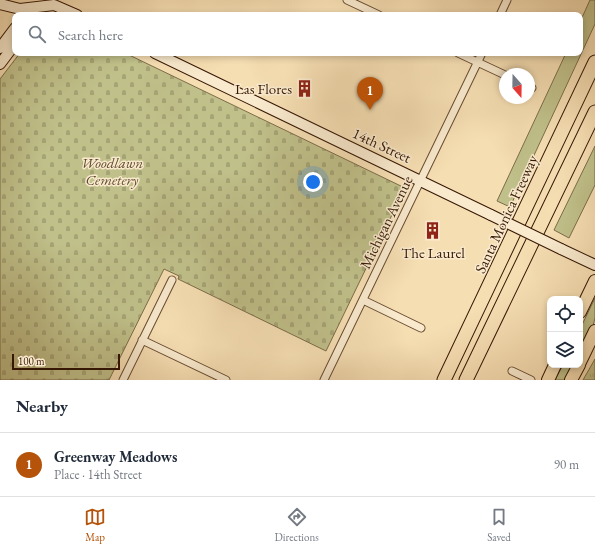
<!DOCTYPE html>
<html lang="en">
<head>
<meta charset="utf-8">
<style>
	body { margin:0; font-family:"EB Garamond",serif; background:#f6f6f7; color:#1f2937 }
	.controls { position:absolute; right:12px; bottom:12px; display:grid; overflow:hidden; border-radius:8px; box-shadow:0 2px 6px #0003 }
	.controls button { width:36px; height:36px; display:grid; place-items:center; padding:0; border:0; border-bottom:1px solid #e0e1e3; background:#fff; color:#1f2937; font:20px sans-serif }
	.compass { position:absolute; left:499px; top:68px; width:36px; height:36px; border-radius:50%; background:#fff; box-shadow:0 2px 6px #0003; rotate:160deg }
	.scale { position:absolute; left:12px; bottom:10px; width:108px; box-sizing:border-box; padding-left:4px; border:2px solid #371805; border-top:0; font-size:11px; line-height:14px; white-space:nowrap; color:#371805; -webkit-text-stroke:3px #f9eace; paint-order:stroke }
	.you { position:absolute; left:313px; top:182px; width:14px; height:14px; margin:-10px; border:3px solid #fff; border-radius:50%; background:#1a73e8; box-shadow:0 0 0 6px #1a73e833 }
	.badge { display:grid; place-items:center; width:26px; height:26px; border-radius:50%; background:#b45309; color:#fff; font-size:13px; font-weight:700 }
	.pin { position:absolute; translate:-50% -33px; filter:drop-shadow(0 1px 2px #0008) }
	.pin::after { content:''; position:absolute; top:21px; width:14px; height:12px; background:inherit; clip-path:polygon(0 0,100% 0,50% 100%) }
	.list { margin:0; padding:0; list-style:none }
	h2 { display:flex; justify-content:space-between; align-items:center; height:52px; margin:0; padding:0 16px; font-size:17px }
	h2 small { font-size:13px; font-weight:400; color:#747a83 }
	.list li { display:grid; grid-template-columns:26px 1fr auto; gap:12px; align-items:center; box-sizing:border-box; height:64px; padding:0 16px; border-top:1px solid #e0e1e3 }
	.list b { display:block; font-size:15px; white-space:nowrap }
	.list p { margin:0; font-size:13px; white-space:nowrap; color:#747a83 }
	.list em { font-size:13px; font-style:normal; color:#747a83 }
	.icon { flex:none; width:22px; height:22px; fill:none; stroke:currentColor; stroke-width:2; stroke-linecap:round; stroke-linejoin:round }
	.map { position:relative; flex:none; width:595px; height:380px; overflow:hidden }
	.search { position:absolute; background:#fff; box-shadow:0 2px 6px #0003; left:12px; right:12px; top:12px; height:44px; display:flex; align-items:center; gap:10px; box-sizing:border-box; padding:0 14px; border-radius:8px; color:#747a83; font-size:15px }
	.sheet { height:116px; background:#fff }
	nav { display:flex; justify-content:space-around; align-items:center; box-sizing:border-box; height:56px; border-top:1px solid #e0e1e3; background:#fff; font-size:11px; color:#747a83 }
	nav a { display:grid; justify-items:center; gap:2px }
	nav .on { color:#b45309 }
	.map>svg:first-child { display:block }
	.green { fill:#c0c08a; stroke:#7c6c48 }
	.cemetery { fill:url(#cemetery-stones); stroke:#7c6c48 }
	.park { fill:url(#park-tufts); stroke:#7c6c48 }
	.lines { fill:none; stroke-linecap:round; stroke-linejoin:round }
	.street-casing { stroke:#674a30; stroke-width:9 }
	.secondary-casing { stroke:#371805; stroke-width:12 }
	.primary-casing { stroke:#371805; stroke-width:14 }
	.highway-casing { stroke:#371805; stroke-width:15 }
	.street { stroke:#f9eace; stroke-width:7 }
	.secondary { stroke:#f9eace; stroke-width:10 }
	.primary { stroke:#f6deb3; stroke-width:12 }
	.highway { stroke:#f6deb3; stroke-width:13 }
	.secondary-bridge-casing { stroke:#371805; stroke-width:12; stroke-linecap:butt }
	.secondary-bridge { stroke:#f9eace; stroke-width:10 }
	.labels { text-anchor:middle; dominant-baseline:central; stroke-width:3; stroke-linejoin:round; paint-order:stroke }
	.poi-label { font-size:15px; fill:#371805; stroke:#f9eace; text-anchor:end }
	.street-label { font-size:15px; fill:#371805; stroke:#f9eace }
	.park-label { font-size:15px; font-style:italic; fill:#604a2d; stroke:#f9eace }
</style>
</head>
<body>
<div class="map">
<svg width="595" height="380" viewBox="0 0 595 380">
	<defs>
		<pattern id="cemetery-stones" width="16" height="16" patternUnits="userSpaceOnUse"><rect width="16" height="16" fill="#c0c08a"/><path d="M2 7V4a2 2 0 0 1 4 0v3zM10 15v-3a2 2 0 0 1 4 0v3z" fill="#a6a476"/></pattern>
		<pattern id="park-tufts" width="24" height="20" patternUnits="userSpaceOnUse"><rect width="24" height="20" fill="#c0c08a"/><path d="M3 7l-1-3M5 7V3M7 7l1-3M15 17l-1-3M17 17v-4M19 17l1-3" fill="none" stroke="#a6a476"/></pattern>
	</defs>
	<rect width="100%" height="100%" fill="#f6deb3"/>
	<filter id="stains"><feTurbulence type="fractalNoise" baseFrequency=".005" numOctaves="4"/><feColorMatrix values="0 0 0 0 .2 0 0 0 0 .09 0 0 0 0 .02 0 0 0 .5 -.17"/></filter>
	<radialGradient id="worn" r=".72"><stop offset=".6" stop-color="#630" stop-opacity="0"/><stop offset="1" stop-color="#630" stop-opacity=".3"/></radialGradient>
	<path class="green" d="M590,0H595V24L510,207L497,201L566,53H580V22Z
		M595,146V185L569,238L554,230Z
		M595,298V318L593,326L580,353V329Z
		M563,365H574L567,380H555Z"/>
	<path class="cemetery" d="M20,53H125L405,188L326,351L178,279L179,276L164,269L109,380H0V79Z"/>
	<path class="park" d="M595,359V380H583C587,373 591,366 595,359Z"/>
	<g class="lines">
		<defs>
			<path id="street" d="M347,0L379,15
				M500,15L507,0
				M458,53L505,75
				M529,87L532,88
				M363,300L421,328
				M142,340L226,380
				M512,371L531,380
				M123,380L172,280
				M324,380L482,53"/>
			<path id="secondary" d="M0,4L20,9L54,5L77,15
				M0,48L15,28
				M155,53L491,215
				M0,64L15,44
				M561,249L595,265"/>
			<path id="primary" d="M580,312L595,281
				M580,362L595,331
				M548,380L555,365
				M571,380L579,365"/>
			<path id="highway" d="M444,380L595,62
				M466,380L595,112"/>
		</defs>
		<use href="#street" class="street-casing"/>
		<use href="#secondary" class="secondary-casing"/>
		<use href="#primary" class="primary-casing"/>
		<use href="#highway" class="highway-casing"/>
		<use href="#street" class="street"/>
		<use href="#secondary" class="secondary"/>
		<use href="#primary" class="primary"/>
		<use href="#highway" class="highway"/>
		<defs>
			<path id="secondary-bridge" d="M491,215L561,249"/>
		</defs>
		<use href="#secondary-bridge" class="secondary-bridge-casing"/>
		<use href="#secondary-bridge" class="secondary-bridge"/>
	</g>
	<defs>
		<symbol id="building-bare" viewBox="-9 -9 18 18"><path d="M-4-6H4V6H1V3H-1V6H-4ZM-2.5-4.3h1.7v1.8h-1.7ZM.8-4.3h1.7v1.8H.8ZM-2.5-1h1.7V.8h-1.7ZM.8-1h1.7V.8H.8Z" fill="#8f2418" stroke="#f9eace" stroke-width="2.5" paint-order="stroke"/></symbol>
	</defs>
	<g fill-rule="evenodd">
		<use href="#building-bare" x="292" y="76" width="25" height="25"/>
		<use href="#building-bare" x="420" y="218" width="25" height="25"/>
	</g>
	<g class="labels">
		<g class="poi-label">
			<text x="292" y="88">Las Flores</text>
			<text x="433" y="252" text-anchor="middle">The Laurel</text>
		</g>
		<g class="street-label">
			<text transform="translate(382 145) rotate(25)">14th Street</text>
			<text transform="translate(506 214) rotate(-65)">Santa Monica Freeway</text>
			<text transform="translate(386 222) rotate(-64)">Michigan Avenue</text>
		</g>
		<g class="park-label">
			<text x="112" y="162">Woodlawn<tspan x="112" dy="17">Cemetery</tspan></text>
		</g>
	</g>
	<rect width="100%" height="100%" filter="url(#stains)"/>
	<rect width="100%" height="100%" fill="url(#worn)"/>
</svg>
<div class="controls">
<button><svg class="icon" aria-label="locate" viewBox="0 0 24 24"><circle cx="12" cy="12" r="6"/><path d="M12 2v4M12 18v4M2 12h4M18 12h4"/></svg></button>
<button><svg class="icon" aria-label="layers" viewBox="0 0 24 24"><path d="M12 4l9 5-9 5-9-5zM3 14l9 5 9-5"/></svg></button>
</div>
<svg class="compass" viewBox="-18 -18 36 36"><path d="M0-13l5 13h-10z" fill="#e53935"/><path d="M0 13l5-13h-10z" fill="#747a83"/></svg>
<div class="scale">100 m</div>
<div class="you"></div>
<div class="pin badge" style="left:370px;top:110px">1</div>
<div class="search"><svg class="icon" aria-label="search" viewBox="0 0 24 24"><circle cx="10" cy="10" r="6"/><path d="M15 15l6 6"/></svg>Search here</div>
</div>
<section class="sheet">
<h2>Nearby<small></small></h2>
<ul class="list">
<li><span class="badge">1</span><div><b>Greenway Meadows</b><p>Place · 14th Street</p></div><em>90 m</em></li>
</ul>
</section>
<nav>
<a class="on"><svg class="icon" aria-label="map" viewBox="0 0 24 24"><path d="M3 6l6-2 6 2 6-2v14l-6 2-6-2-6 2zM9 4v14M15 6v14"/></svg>Map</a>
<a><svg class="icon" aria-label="directions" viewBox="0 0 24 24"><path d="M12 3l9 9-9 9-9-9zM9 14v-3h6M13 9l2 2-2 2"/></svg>Directions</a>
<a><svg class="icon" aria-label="saved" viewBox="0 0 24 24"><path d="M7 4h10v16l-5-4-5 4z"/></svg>Saved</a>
</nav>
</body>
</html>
